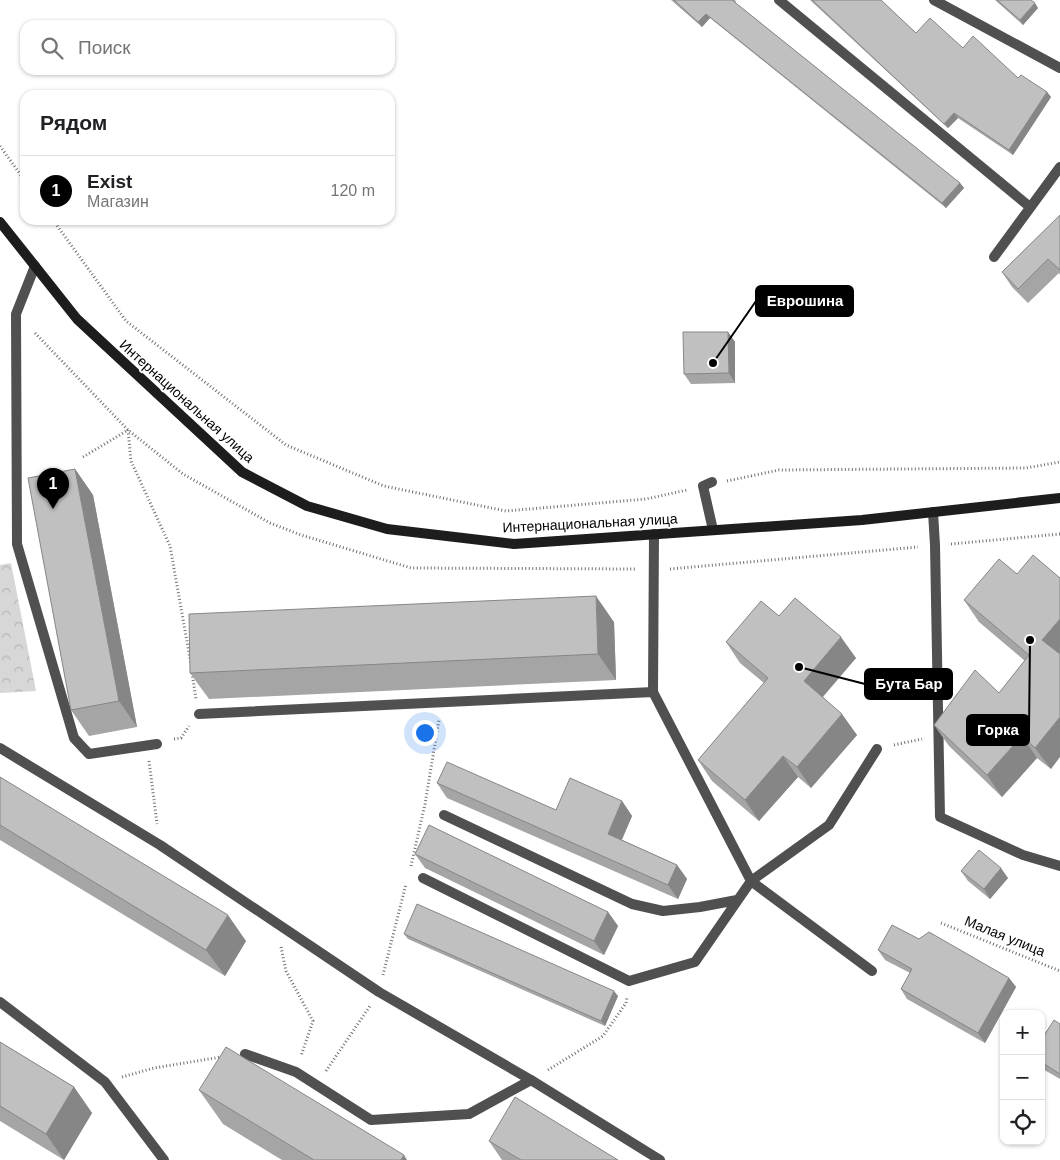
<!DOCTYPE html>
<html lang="ru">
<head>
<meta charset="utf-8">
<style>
	body { margin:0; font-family:Helvetica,sans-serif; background:#f2f2f2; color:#202124 }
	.controls { position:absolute; right:15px; bottom:15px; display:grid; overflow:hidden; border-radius:10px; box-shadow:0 1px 4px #0004 }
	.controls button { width:45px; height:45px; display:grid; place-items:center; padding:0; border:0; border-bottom:1px solid #e0e0e0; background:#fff; color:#202124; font:25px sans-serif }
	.you { position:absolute; left:424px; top:732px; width:18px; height:18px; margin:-12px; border:4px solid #fff; border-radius:50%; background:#1a73e8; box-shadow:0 0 0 8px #1a73e833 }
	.badge { display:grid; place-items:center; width:32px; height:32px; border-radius:50%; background:#000; color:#fff; font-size:16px; font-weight:700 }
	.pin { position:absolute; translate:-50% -41px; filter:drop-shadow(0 1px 2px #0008) }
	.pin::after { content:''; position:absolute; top:26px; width:18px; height:15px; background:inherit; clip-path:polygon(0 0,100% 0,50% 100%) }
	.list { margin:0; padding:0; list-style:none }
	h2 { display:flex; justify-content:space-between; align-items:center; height:65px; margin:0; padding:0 20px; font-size:21px }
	h2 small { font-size:16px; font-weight:400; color:#757577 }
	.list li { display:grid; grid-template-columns:32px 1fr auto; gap:15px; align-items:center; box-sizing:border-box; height:70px; padding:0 20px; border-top:1px solid #e0e0e0 }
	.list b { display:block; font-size:19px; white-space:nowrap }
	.list p { margin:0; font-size:16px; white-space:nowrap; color:#757577 }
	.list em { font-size:16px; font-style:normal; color:#757577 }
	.icon { flex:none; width:28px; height:28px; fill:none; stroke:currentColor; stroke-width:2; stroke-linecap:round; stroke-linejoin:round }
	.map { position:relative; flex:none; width:1060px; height:1160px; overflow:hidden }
	.search { position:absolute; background:#fff; box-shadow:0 1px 4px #0004; left:20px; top:20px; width:375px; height:55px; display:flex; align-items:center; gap:12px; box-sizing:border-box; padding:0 18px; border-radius:15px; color:#757577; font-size:19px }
	.panel { position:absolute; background:#fff; box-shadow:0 1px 4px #0004; left:20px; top:90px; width:375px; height:135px; border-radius:15px }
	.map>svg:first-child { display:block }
	.forest { fill:url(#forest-crowns) }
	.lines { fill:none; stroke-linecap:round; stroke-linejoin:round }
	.path { stroke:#727272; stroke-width:3; stroke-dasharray:1 2.5; stroke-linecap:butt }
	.service { stroke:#505050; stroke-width:10 }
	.minor { stroke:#505050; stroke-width:10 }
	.secondary { stroke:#1d1d1d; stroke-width:10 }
	.wall { fill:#a5a5a5 }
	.shaded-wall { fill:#868686 }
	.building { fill:#c0c0c0; stroke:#868686 }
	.labels { text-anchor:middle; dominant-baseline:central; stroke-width:4; stroke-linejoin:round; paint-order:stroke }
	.street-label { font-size:14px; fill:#000; stroke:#fff }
	.leader { fill:none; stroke:#000; stroke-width:2 }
	.callout-dot { fill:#000; stroke:#fff; stroke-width:2 }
	.callout { fill:#000; stroke:#000; stroke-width:2 }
	.callout-label { font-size:15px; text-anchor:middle; font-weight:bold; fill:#fff }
</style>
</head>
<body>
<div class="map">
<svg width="1060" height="1160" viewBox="0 0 1060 1160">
	<defs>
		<pattern id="forest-crowns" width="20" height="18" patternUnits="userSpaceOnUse" patternTransform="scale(1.25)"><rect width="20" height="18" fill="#d7d7d7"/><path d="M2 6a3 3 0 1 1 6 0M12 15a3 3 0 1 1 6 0" fill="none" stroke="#b7b7b7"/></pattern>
	</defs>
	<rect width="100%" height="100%" fill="#fff"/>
	<path class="forest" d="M11,563L36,691L0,693V565Z"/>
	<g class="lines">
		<path class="path" d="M0,146L25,181
			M53,220L126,321L286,445L384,486L506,511L646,499L687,490
			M35,333L128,430L183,474L270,523L301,535L411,568L636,569
			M83,457L128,430L131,461L170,546L191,664
			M727,481L779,470L1026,468L1060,462
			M951,544L1060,534
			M670,569L918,547
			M192,673L196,699
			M174,739L181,738L189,726
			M894,745L922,739
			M149,761L157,824
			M411,866L425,804L439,720
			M941,923L1060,971
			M281,947L286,971L313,1021L301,1056
			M383,975L406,884
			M548,1070L603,1036L626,1003L627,997
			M326,1071L370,1006
			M122,1077L154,1068L221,1057"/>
		<path class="service" d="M779,0L1030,207
			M934,0L1060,68
			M994,257L1060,167
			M35,266L16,314L17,544L74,738L89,754L157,744
			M712,482L703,486L713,530
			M933,512L935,545L940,817L1023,855L1060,866
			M654,534L653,692L751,881L872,971
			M199,714L653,692
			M444,815L632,904L663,911L700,907L737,900
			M423,878L629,981L695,962L751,881L829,825L877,749
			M0,1002L105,1082L164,1160
			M245,1054L296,1072L371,1120L469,1114L531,1080"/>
		<path class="minor" d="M0,748L160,845L379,992L531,1080L660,1160"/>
		<path class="secondary" d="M0,222L77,319L242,472L307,506L387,529L514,544L862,520L1060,498"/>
	</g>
	<path class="wall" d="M671,0H735L736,2V3L960,183L964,188L946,208L710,18L702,27Z
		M810,0H881L916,33L963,48L1018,78L1047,92L1051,97L1013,155L958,118L948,128Z
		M995,0H1031L1038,8L1023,25Z
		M1060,215V275L1059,273L1028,303L1012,287L1002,272Z
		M728,332L735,342V383L691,384L684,374Z
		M75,469L93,495L137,727L89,736L71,710Z
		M1017,574L1051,769L1037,758L1002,797L949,746L934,725L999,693L1025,661L979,622L964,600Z
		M779,616L856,658L823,697L857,735L811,788L798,777L759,821L712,781L698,760L764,683L740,663L726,642Z
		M614,622L616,680L209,699L190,673Z
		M0,777L246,941L225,976L0,840Z
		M437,783L556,810L622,801L632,816L622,840L677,865L687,879L678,899L447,798Z
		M415,854L608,912L618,926L604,955L425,868Z
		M961,871L1008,878L990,899L968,881Z
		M404,934L618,996L605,1026L408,939Z
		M919,939L1009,978L1016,987L985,1043L907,999L901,989L910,973L885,960L878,950Z
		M1060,1024V1079L1041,1068V1040Z
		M0,1042L74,1087L92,1113L64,1160L0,1121Z
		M199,1090L407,1160H282L223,1124Z
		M489,1141L618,1160H502Z"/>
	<path class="shaded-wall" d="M1035,3L1038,8L1023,25L1020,20Z
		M706,14L710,18L702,27L698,22Z
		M1047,92L1051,97L1013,155L1009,150Z
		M954,113L958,118L948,128L944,124Z
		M960,183L964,188L946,208L942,203Z
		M728,332L735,342V383L729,373Z
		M75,469L93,495L137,727L119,701Z
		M596,596L614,622L616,680L598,654Z
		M1060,619V658L1042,640Z
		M841,637L856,658L818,702L804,681Z
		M842,714L857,735L811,788L797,767Z
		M1060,717V757L1051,769L1035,748Z
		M1022,736L1037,758L1002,797L987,775Z
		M783,756L798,777L759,821L745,800Z
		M622,801L632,816L618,848L608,834Z
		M677,865L687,879L678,899L668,885Z
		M1001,868L1008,878L990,899L984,889Z
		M608,912L618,926L604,955L594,941Z
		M228,915L246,941L225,976L206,950Z
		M1009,978L1016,987L985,1043L978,1033Z
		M614,991L618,996L605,1026L601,1021Z
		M74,1087L92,1113L64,1160L46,1134Z
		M404,1155L407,1160H401Z"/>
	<path class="building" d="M674,0H732L960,183L942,203L706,14L698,22Z
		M812,0H881L916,33L930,18L963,48L973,36L1018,78L1021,75L1047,92L1009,150L954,113L944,124Z
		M997,0H1031L1035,3L1020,20Z
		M1060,215V270L1048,259L1018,289L1002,272Z
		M683,332H728L729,373L684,374Z
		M75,469L119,701L71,710L28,478Z
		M1033,555L1060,578V619L1042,640L1060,654V717L1035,748L1022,736L987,775L934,725L975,670L999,693L1029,655L964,600L999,559L1017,574Z
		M596,596L598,654L190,673L189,614Z
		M795,598L841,637L804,681L842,714L797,767L783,756L745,800L698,760L768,678L726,642L761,601L779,616Z
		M447,762L556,810L570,778L622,801L608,834L677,865L668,885L437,783Z
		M0,777L228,915L206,950L0,825Z
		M429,825L608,912L594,941L415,854Z
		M979,850L1001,868L984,889L961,871Z
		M417,904L614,991L601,1021L404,934Z
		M892,925L919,939L929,932L1009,978L978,1033L901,989L912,969L878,950Z
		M1054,1020L1060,1024V1074L1041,1062V1040Z
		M0,1042L74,1087L46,1134L0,1106Z
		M226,1047L404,1155L401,1160H314L199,1090Z
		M515,1097L618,1160H521L489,1141Z"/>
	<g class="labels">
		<g class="street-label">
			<text transform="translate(187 401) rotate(42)">Интернациональная улица</text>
			<text transform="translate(590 523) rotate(-3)">Интернациональная улица</text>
			<text transform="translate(1005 936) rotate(22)">Малая улица</text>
		</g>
	</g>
	<path class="leader" d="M713 363L756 301M799 667L865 684M1030 640L1029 730"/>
	<g class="callout-dot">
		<circle cx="713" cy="363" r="5"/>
		<circle cx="799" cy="667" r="5"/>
		<circle cx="1030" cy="640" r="5"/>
	</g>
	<g class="callout">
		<rect x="756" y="286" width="97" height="30" rx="5"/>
		<rect x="865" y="669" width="87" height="30" rx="5"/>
		<rect x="967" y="715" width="62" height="30" rx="5"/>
	</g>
	<g class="callout-label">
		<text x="805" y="306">Еврошина</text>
		<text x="909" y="689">Бута Бар</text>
		<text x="998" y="735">Горка</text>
	</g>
</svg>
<div class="controls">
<button>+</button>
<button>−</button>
<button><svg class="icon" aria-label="locate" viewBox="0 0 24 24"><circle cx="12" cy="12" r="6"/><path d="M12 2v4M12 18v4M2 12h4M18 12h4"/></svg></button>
</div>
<div class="you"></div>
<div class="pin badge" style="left:53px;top:509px">1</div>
<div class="search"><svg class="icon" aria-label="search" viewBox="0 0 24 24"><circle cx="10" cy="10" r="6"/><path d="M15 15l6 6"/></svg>Поиск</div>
<section class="panel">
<h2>Рядом<small></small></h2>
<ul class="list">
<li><span class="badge">1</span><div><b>Exist</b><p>Магазин</p></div><em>120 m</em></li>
</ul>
</section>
</div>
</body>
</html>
